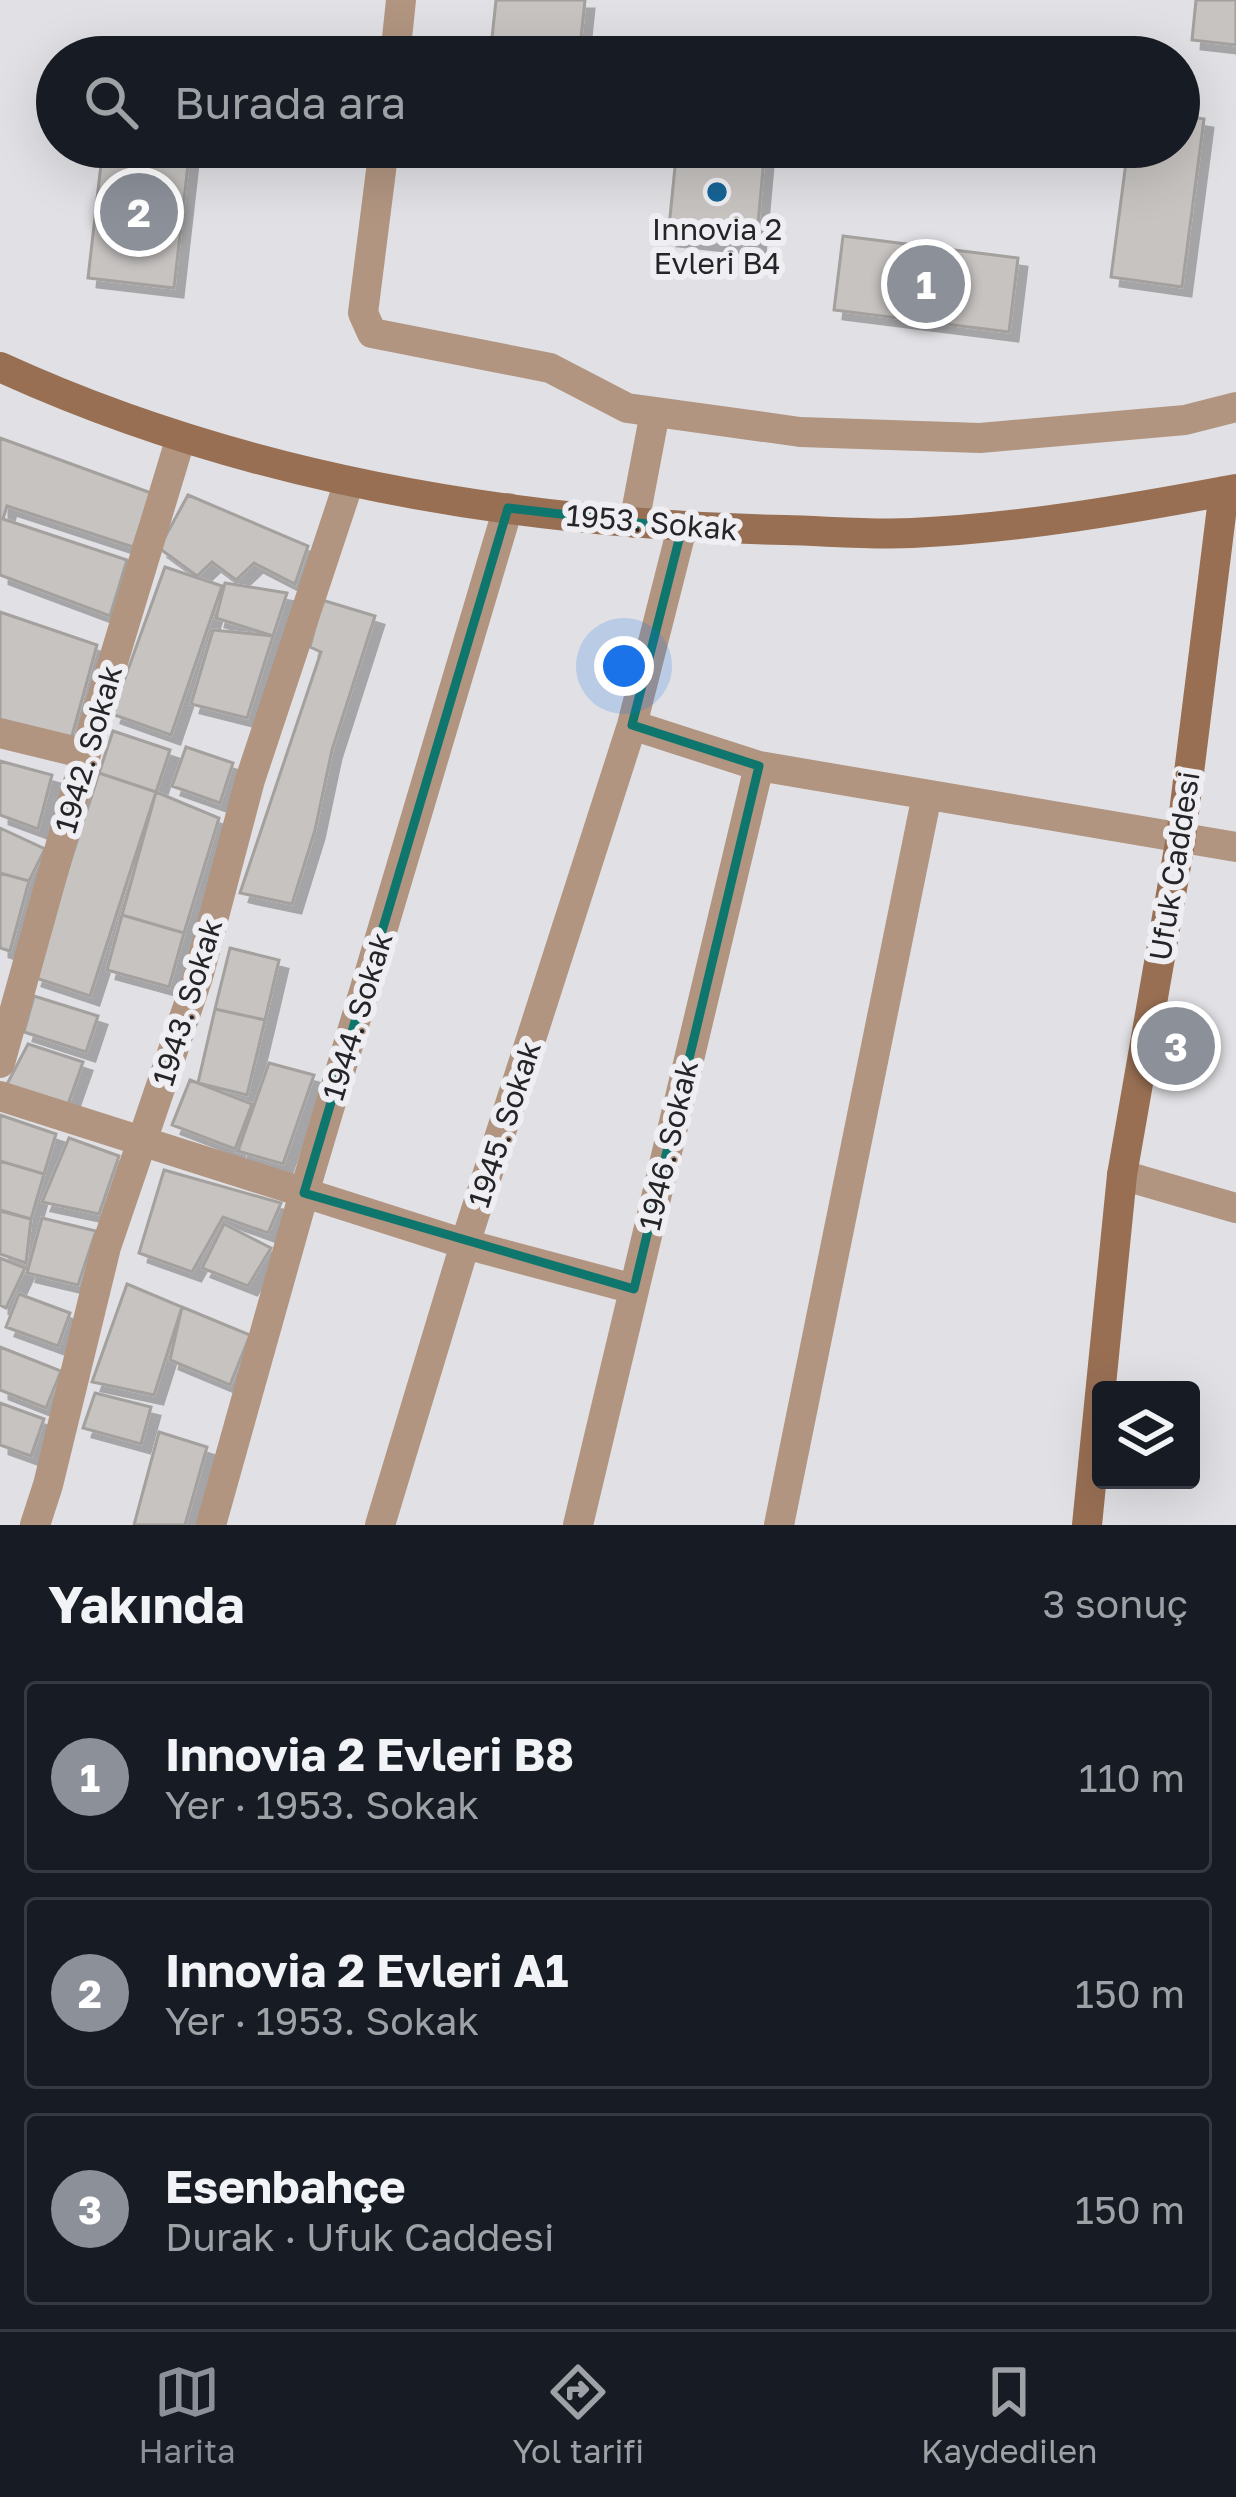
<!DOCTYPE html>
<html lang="tr">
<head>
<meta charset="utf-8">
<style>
	body { margin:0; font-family:"Golos Text",sans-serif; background:#20242c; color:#f1f3f6 }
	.controls { position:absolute; right:36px; bottom:36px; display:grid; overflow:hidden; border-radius:12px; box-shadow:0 12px 48px #0002 }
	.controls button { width:108px; height:108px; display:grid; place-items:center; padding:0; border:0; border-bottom:3px solid #363941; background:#171b24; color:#f1f3f6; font:60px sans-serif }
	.you { position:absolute; left:624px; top:666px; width:42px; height:42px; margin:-30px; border:9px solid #fff; border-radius:50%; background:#1a73e8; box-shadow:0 0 0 18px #1a73e833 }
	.badge { display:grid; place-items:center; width:78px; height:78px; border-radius:50%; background:#8c9099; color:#fff; font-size:39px; font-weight:700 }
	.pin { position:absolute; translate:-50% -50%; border:6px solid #fff; box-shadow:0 3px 12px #0006 }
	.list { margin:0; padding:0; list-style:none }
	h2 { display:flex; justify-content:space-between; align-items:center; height:156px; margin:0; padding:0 48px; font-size:51px }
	h2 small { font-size:39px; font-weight:400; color:#9ea1a6 }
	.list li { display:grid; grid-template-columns:78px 1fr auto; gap:36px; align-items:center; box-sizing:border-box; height:192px; margin:0 24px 24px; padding:0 24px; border:3px solid #363941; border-radius:12px }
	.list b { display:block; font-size:45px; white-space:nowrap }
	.list p { margin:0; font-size:39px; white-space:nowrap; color:#9ea1a6 }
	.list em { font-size:39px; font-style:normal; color:#9ea1a6 }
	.icon { flex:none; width:66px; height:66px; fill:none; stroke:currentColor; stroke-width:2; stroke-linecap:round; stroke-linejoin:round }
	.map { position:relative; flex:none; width:1236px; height:1525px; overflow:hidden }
	.search { position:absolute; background:#171b24; box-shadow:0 12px 48px #0002; left:36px; right:36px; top:36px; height:132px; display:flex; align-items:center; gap:30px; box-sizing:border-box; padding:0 42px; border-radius:66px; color:#9ea1a6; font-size:45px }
	.sheet { height:804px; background:#171b24 }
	nav { display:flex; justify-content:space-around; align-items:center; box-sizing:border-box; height:168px; border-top:3px solid #363941; background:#171b24; font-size:33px; color:#9ea1a6 }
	nav a { display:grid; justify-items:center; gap:6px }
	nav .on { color:#8c9099 }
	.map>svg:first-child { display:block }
	.building { fill:#c6c3c1; stroke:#a3a09e; stroke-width:3; filter:url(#shadow) }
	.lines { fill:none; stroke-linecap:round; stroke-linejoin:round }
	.minor { stroke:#b19581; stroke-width:30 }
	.secondary { stroke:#986f53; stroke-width:30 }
	.marked { fill:none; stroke:#0f766e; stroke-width:9; stroke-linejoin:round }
	.poi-dot { fill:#166496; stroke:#efeef2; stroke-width:4.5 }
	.labels { text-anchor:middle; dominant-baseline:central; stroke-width:12; stroke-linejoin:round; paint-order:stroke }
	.poi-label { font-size:30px; fill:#252527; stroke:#efeef2 }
	.street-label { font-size:30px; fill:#252527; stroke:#efeef2 }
</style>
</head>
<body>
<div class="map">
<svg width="1236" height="1525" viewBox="0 0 1236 1525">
	<defs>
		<filter id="shadow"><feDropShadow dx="9" dy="9" stdDeviation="0" flood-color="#0004"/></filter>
	</defs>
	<rect width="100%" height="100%" fill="#e1e1e5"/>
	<path class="building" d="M496,0H585L579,57H490Z
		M1196,0H1236V45L1192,40Z
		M114,47L200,57H113Z
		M1179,115L1204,119L1182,287L1111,277L1128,147H1179Z
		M103,147H190L174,288L88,278Z
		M677,147H765L756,246L668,237Z
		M843,236L1018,258L1009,332L834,310Z
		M0,438L151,493L133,547L7,506L3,519L127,560L110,616L0,575Z
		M188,495L308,546L295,584L254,563L236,580L212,562L197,576L159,548Z
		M165,567L222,586L171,735L112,714Z
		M225,583L287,593L273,636L216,618Z
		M322,600L375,616L332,750L315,830L292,904L240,893L321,652L310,647Z
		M0,612L97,645L70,743L0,725Z
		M213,630L273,636L247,718L191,704Z
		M113,731L170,750L156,792L99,773Z
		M186,747L233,763L220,803L172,786Z
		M0,761L52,775L38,829L0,815Z
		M99,773L156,792L90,996L33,977Z
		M156,792L219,818L184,933L122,915Z
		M0,828L45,849L29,881L0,873Z
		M0,873L29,881L10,951L0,948Z
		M122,915L184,933L169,987L107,970Z
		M230,948L279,960L265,1020L215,1009Z
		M34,996L98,1016L86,1052L24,1032Z
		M215,1009L265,1020L247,1095L198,1083Z
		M28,1044L83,1062L66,1110L5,1088Z
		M269,1063L314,1075L283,1164L238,1151Z
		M190,1080L252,1104L235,1149L172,1125Z
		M0,1115L56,1134L44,1174L0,1161Z
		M69,1138L119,1156L99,1214L42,1202Z
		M0,1161L44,1174L31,1219L0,1210Z
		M164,1170L281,1203L268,1233L223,1217L192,1272L139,1253Z
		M0,1211L31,1219L26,1263L0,1254Z
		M42,1218L96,1231L78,1285L27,1273Z
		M224,1224L271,1248L248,1286L202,1268Z
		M0,1258L25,1268L6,1308L0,1305Z
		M127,1284L182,1307L154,1395L92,1382Z
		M19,1294L70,1313L58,1346L6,1327Z
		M182,1307L250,1335L230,1385L170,1360Z
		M0,1347L61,1371L46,1408L0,1390Z
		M95,1393L151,1407L141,1444L83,1428Z
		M0,1403L44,1419L31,1456L0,1445Z
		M159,1432L207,1447L185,1525H134Z"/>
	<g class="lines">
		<path class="minor" d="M395,57L401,0
			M384,147L363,313L372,333L550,368L627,408L800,432L980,438L1185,420L1236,407
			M634,523L655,412
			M632,725L759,766L1236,847
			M0,733L86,754
			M0,1063L94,725L181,437
			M0,1096L465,1244L634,1289
			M1122,1175L1236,1208
			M35,1525L48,1485L106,1247L198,977L250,780L349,482
			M211,1525L304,1193L508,508
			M380,1525L465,1244L632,725L682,528
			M578,1525L759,766
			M779,1525L927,795"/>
		<path class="secondary" d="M0,367C245,479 518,524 785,530C827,531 870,535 912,533C1022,528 1129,509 1236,489
			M1087,1525L1122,1175L1181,837L1224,491"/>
	</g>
	<path class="marked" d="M508,508L682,528L632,725L759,766L634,1289L304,1193Z"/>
	<circle class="poi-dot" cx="717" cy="192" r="12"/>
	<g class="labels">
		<g class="poi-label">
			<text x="717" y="229">Innovia 2<tspan x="717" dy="34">Evleri B4</tspan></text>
		</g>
		<g class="street-label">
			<text transform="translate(652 522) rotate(5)">1953. Sokak</text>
			<text transform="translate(88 749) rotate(-74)">1942. Sokak</text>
			<text transform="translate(1174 866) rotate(-81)">Ufuk Caddesi</text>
			<text transform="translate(187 1002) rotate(-73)">1943. Sokak</text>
			<text transform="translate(357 1016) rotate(-73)">1944. Sokak</text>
			<text transform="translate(504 1124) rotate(-72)">1945. Sokak</text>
			<text transform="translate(668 1145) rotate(-77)">1946. Sokak</text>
		</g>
	</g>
</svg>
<div class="controls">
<button><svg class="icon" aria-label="layers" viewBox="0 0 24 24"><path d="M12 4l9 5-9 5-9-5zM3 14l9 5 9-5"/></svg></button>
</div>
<div class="you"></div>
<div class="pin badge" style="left:926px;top:284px">1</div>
<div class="pin badge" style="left:139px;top:212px">2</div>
<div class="pin badge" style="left:1176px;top:1046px">3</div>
<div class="search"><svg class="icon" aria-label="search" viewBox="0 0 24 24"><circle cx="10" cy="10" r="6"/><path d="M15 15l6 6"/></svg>Burada ara</div>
</div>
<section class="sheet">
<h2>Yakında<small>3 sonuç</small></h2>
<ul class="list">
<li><span class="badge">1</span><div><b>Innovia 2 Evleri B8</b><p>Yer · 1953. Sokak</p></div><em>110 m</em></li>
<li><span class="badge">2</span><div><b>Innovia 2 Evleri A1</b><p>Yer · 1953. Sokak</p></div><em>150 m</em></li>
<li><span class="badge">3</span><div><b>Esenbahçe</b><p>Durak · Ufuk Caddesi</p></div><em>150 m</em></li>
</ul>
</section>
<nav>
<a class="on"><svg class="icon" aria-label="map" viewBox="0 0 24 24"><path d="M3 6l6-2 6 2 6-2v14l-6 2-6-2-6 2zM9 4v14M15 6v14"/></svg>Harita</a>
<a><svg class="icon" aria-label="directions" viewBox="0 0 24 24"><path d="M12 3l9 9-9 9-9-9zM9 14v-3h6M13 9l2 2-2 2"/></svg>Yol tarifi</a>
<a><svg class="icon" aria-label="saved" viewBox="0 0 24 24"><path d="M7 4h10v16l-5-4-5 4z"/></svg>Kaydedilen</a>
</nav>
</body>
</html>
